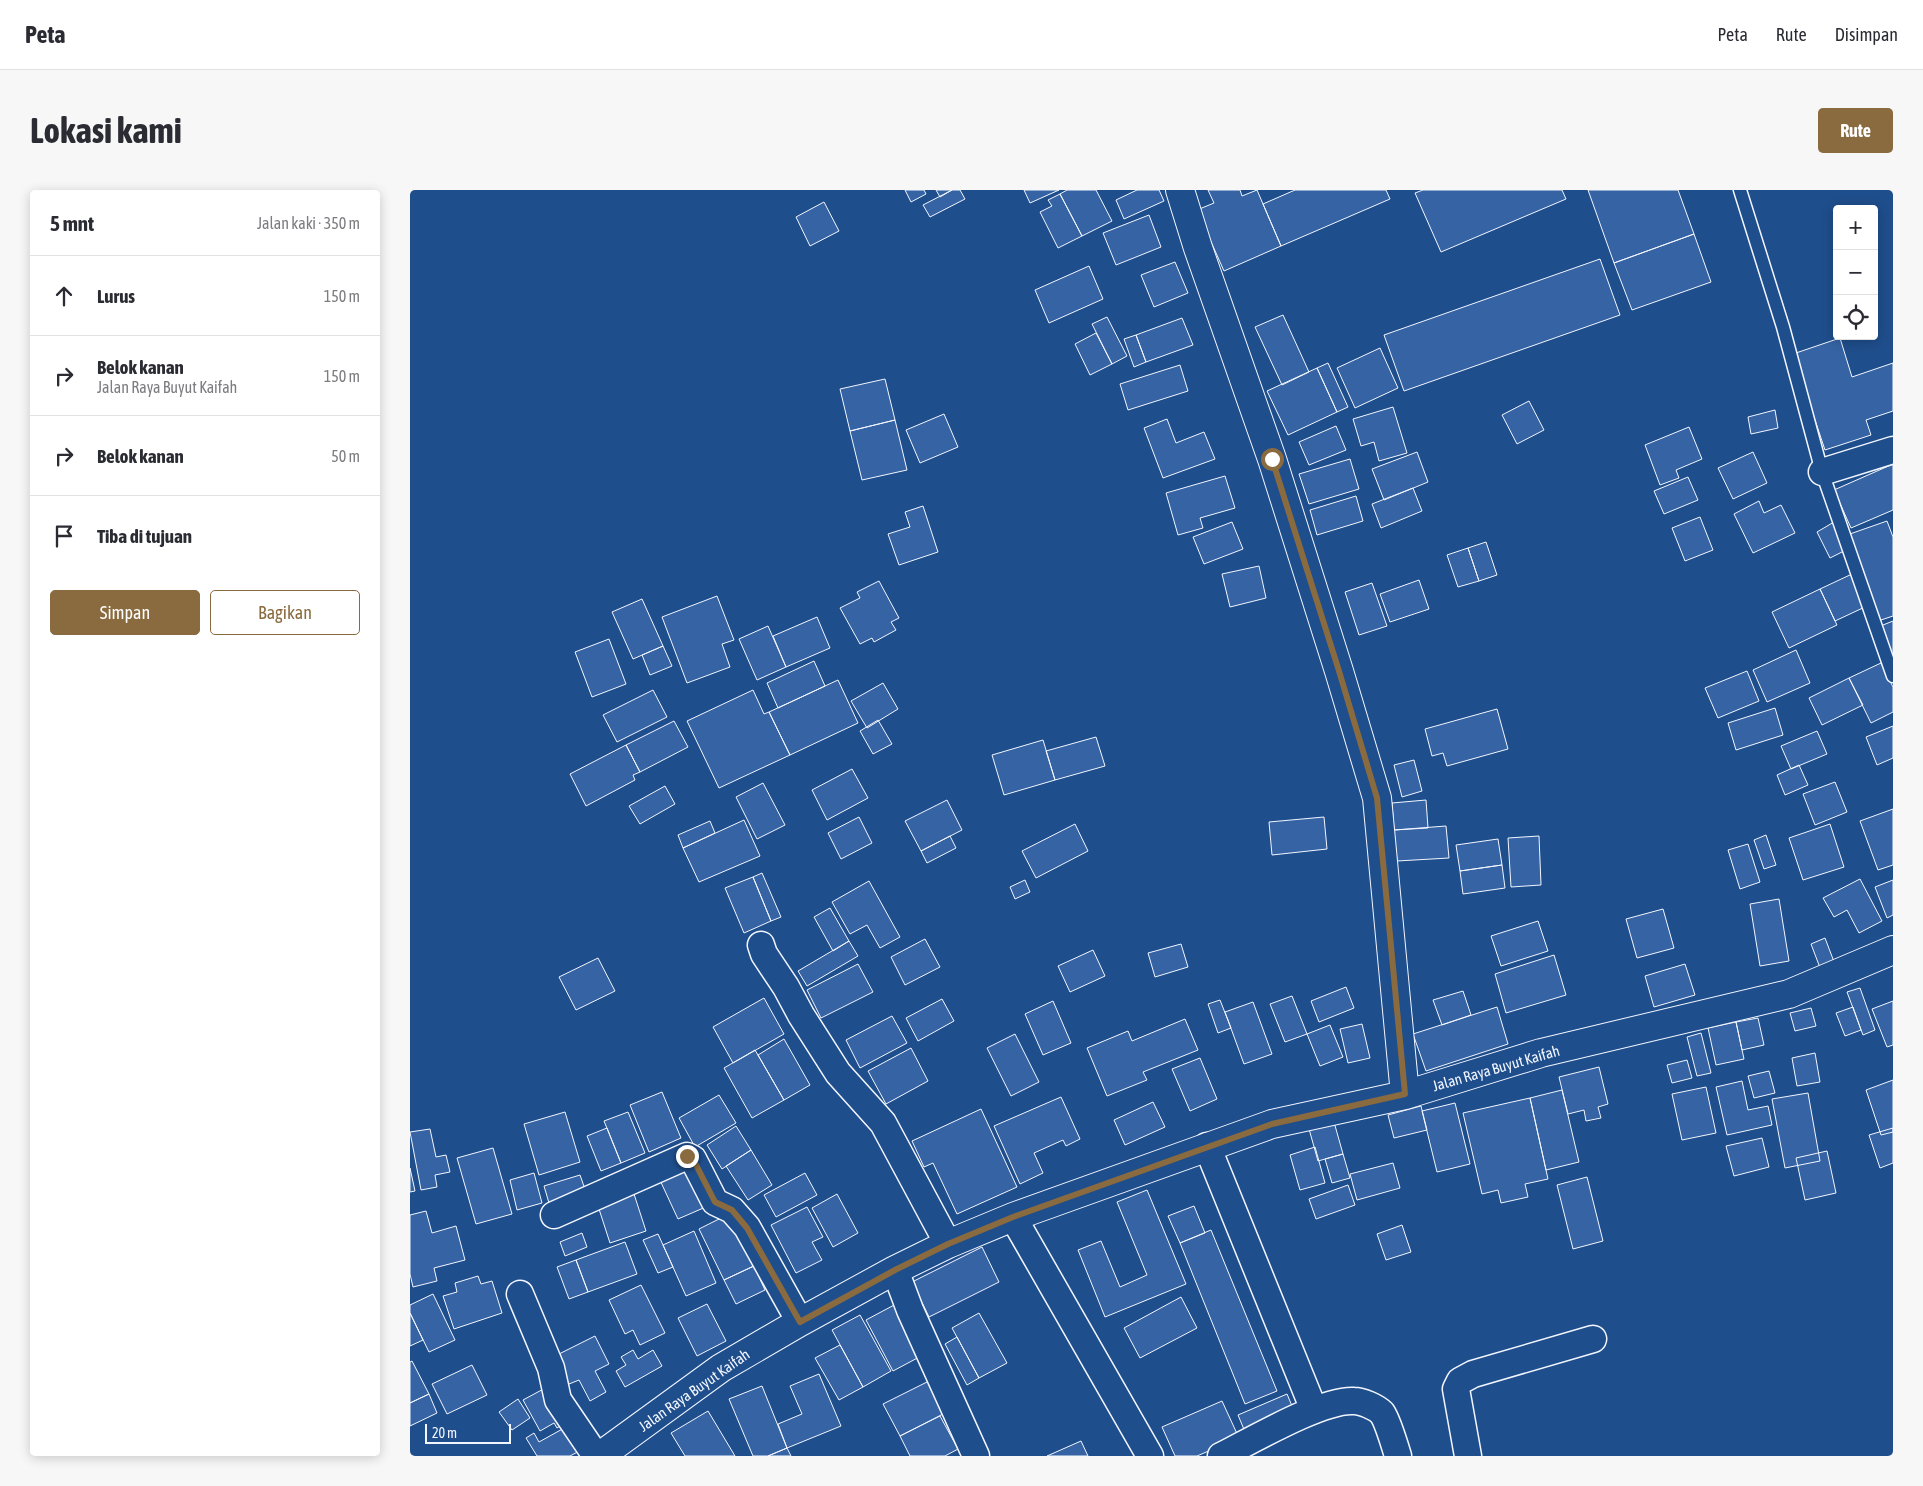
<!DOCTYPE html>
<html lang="id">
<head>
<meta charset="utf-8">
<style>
	body { margin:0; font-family:"Asap Condensed",sans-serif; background:#f7f7f7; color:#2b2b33 }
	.controls { position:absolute; right:15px; top:15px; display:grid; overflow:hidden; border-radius:5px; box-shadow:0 2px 12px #0003 }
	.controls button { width:45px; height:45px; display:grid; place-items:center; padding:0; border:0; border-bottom:1px solid #e1e1e2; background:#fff; color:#2b2b33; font:25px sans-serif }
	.scale { position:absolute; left:15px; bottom:12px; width:86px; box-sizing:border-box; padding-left:5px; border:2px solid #f2f6ff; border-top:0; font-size:14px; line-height:18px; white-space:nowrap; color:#f2f6ff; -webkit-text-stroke:4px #1f4e8c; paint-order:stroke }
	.stop { position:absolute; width:15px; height:15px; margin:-11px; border:4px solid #8a6a3f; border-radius:50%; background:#fff }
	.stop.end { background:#8a6a3f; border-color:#fff; box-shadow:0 1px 5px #0008 }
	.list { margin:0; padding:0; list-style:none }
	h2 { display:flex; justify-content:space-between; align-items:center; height:65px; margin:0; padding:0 20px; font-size:21px }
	h2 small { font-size:16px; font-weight:400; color:#7c7c81 }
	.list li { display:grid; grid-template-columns:32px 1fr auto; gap:15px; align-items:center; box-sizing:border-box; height:80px; padding:0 20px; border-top:1px solid #e1e1e2 }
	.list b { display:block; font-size:19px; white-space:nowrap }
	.list p { margin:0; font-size:16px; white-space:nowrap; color:#7c7c81 }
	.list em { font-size:16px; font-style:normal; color:#7c7c81 }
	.actions { display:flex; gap:10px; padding:15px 20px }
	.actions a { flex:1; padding:11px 0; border:1px solid #8a6a3f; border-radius:5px; text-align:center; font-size:18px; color:#8a6a3f }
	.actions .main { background:#8a6a3f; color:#fff }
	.icon { flex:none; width:28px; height:28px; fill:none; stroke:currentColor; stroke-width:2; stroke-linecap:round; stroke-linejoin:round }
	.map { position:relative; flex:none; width:1483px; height:1266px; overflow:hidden; border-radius:5px }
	header { display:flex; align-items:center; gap:30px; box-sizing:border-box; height:70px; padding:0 25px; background:#fff; border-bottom:1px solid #e1e1e2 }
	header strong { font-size:24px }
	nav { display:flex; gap:28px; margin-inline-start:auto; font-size:18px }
	.intro { display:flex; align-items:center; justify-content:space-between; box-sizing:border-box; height:120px; padding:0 30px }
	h1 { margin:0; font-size:35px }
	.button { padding:12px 22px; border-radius:5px; background:#8a6a3f; color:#fff; font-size:18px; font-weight:700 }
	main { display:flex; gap:30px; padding:0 30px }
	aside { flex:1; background:#fff; border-radius:5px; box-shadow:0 2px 12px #0003 }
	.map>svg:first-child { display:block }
	.building { fill:#3563a3; stroke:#f2f6ff }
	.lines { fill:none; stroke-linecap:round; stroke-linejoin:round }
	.service-casing { stroke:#f2f6ff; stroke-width:15 }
	.minor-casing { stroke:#f2f6ff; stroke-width:29 }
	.tertiary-casing { stroke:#f2f6ff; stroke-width:30 }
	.service { stroke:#1f4e8c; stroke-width:12 }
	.minor { stroke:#1f4e8c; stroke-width:26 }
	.tertiary { stroke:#1f4e8c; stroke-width:28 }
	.route { stroke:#8a6a3f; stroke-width:6 }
	.labels { text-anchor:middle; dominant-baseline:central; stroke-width:4; stroke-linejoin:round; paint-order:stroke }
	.street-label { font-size:15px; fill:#f2f6ff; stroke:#1f4e8c }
</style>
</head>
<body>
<header>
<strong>Peta</strong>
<nav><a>Peta</a><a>Rute</a><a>Disimpan</a></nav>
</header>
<div class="intro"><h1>Lokasi kami</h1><a class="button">Rute</a></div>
<main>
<aside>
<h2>5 mnt<small>Jalan kaki · 350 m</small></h2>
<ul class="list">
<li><svg class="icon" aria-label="ahead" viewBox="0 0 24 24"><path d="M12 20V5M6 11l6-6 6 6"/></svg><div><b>Lurus</b></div><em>150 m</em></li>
<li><svg class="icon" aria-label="right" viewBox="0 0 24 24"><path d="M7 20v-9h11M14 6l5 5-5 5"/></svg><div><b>Belok kanan</b><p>Jalan Raya Buyut Kaifah</p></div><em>150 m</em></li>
<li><svg class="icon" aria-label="right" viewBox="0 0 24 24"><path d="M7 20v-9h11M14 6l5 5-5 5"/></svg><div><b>Belok kanan</b></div><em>50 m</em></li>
<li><svg class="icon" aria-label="arrive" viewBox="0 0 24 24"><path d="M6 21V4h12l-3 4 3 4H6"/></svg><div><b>Tiba di tujuan</b></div></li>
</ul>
<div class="actions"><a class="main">Simpan</a><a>Bagikan</a></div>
</aside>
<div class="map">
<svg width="1483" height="1266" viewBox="0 0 1483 1266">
	<rect width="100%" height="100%" fill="#1f4e8c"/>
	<path class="building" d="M495,0H514L516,4L501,12Z
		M526,0H542L530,7Z
		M542,0H550L555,9L520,27L513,15Z
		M614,0H649L620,13Z
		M657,0H686L702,31L672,46L650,4Z
		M727,0H749L754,11L714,29L706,10Z
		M798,0H830L832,6L847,0L871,56L814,81L787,20L804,13Z
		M976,0L980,9L871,56L853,14L885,0Z
		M1013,0H1152L1156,9L1031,62L1005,3Z
		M1178,0H1268L1284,44L1204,73Z
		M650,4L672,46L648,58L630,22L642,16L638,10Z
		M414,12L429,41L400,56L386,27Z
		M739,25L751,57L706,75L693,43Z
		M1284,44L1301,92L1222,120L1204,73Z
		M1190,69L1210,125L994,201L974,145Z
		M765,72L778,103L744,117L731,85Z
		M679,76L693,109L639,133L625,100Z
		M873,125L899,182L872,195L845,137Z
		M697,127L717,166L702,174L682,134Z
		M772,128L783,155L736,172L726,145Z
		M686,143L702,174L680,185L665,154Z
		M726,145L736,172L724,177L714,149Z
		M1430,148L1442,187L1483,173V221L1456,230L1461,245L1415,260L1383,164Z
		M970,158L988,198L945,218L927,178Z
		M918,173L938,217L927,222L907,178Z
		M770,175L778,201L718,220L710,194Z
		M907,178L927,222L878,245L857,201Z
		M475,189L485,230L440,241L430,199Z
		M1119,211L1134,240L1107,254L1092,225Z
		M983,217L997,263L969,271L964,252L951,256L943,229Z
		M1365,220L1368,238L1341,244L1338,227Z
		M534,224L548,257L510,273L496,240Z
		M757,229L766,253L794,242L805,269L753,288L734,238Z
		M485,230L497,280L452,290L440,241Z
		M926,236L936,260L899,275L889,252Z
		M1279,237L1292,269L1266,280L1269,288L1250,295L1235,255Z
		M1007,262L1018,292L974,310L962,279Z
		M1343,262L1357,293L1323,309L1308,278Z
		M940,269L949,299L899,314L889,284Z
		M1483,274V320L1441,338L1424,300Z
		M815,286L825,318L790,328L793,338L768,345L756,303Z
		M1278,287L1288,310L1254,324L1244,301Z
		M1003,298L1012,321L971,338L962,314Z
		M946,306L953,331L907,345L900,320Z
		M1349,311L1354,323L1371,315L1385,343L1343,363L1324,324Z
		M513,316L528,362L489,375L478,344L500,337L495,322Z
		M1290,327L1303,360L1275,371L1262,338Z
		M1477,331L1483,347V426L1468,431L1437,345Z
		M822,332L833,359L794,374L783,347Z
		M1424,332L1438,359L1420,368L1407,342Z
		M1076,352L1087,385L1069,391L1058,358Z
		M1058,358L1069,391L1048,397L1037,365Z
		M849,376L856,408L820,417L812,384Z
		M1442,384L1457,416L1425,431L1410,399Z
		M1009,390L1019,419L980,432L970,404Z
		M469,391L489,428L481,432L486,440L464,452L462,448L450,454L430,418L450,408L447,402Z
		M962,393L977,436L949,445L935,402Z
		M1410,399L1427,435L1379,458L1362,422Z
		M307,406L324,450L312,454L320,477L277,493L252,427Z
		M232,409L253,456L223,469L202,422Z
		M407,427L420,458L376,477L363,446Z
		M1483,431V478L1468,437Z
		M358,436L376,477L347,490L329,449Z
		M199,449L216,494L182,507L165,462Z
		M253,456L262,476L240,485L232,465Z
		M1386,460L1400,493L1357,512L1343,480Z
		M404,471L415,496L368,518L357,493Z
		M1471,473L1483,497V522L1461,533L1439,488Z
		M1337,481L1349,511L1308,528L1295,498Z
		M1439,488L1453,515L1412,535L1399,508Z
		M428,490L448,533L380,565L359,522Z
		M473,493L488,519L457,538L441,511Z
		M243,500L257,527L207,552L193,525Z
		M343,500L354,524L359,522L380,565L309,598L277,531Z
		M1365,518L1373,545L1326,560L1318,533Z
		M1087,519L1098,559L1037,576L1033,563L1022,566L1015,539Z
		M468,530L482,554L463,564L450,541Z
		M264,531L278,557L230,582L216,555Z
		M1483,536V568L1467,575L1456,547Z
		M1407,541L1417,564L1381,579L1371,556Z
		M686,547L695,576L645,590L636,561Z
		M633,550L645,590L594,605L582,565Z
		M216,555L230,582L223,585L225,590L176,616L160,584Z
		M1004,570L1012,601L992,607L984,575Z
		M1389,575L1398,595L1375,605L1367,585Z
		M442,579L458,608L417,630L402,600Z
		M1425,592L1437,622L1405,635L1393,604Z
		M353,593L375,635L347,649L326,607Z
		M255,596L265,614L230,634L219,616Z
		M537,610L552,640L511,661L495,631Z
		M1016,610L1018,638L984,640L982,613Z
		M1483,619V675L1468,680L1450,631Z
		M449,627L462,653L431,669L418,643Z
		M914,627L917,659L862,665L859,632Z
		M334,630L350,666L289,692L273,658Z
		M300,631L305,643L273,658L268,645Z
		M665,634L678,661L626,688L612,661Z
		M1420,634L1434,677L1393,690L1379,648Z
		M1036,636L1039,668L987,671L984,640Z
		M1356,645L1366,675L1354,679L1344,650Z
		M540,646L546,658L517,673L511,661Z
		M1129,646L1131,695L1101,697L1098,648Z
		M1088,649L1092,675L1050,681L1046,655Z
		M1338,654L1350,692L1330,699L1318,660Z
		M1092,675L1095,698L1053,704L1050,681Z
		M352,683L371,727L361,731L343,687Z
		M343,687L361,731L334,743L315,698Z
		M1450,689L1472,731L1449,743L1437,720L1424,727L1413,708Z
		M615,690L620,702L605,709L600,697Z
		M1483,690V725L1477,728L1465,697Z
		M459,691L490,747L470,758L457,735L440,744L422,712Z
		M1369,709L1379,771L1350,776L1340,714Z
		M420,718L439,751L423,761L404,727Z
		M1253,719L1264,758L1227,768L1216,729Z
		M1128,731L1138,761L1091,776L1081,746Z
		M1415,748L1426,777L1412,783L1401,754Z
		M515,749L530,777L495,795L481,767Z
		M439,751L448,766L397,796L388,781Z
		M771,754L778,777L745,787L738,763Z
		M683,760L695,786L660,802L648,776Z
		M1144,765L1156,805L1096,823L1085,784Z
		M188,768L205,801L166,820L149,787Z
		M448,774L463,802L411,828L397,800Z
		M1275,774L1285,805L1244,817L1235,786Z
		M936,797L944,818L909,832L901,811Z
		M1450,798L1465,840L1453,845L1437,802Z
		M1053,801L1061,825L1032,835L1023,810Z
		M882,806L897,844L875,852L860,814Z
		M354,808L374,844L323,873L303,837Z
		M532,809L544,831L508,851L496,828Z
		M810,810L821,838L808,843L798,814Z
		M643,811L661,853L633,865L615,824Z
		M1483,811V855L1477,857L1462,819Z
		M843,812L862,864L834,874L815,822Z
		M1087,817L1098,854L1016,881L1003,844Z
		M1443,817L1451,840L1435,846L1426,823Z
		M1401,818L1406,836L1385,841L1380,823Z
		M482,826L497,853L450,878L436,850Z
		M1348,828L1354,855L1332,860L1326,832Z
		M775,829L788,860L733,882L737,890L697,906L677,858L718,841L722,851Z
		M1326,832L1334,869L1306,875L1298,838Z
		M952,834L960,868L938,873L930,839Z
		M920,835L933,867L910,876L897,844Z
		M1291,843L1301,883L1287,886L1277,847Z
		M605,844L629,892L601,906L577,858Z
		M374,849L400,895L374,910L348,865Z
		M501,858L518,891L476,914L458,881Z
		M345,860L374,910L342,928L314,878Z
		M1405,863L1410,892L1387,896L1382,868Z
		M790,868L807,909L780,921L762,879Z
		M1277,870L1282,888L1262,893L1257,875Z
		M1189,877L1198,914L1188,917L1191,928L1176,931L1174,920L1158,924L1149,887Z
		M1359,881L1365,903L1344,908L1338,886Z
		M1483,890V942L1471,945L1456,900Z
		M1332,891L1338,920L1358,916L1362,935L1317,945L1306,897Z
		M1296,897L1306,943L1272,950L1262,904Z
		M1152,900L1169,972L1136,980L1120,908Z
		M252,902L271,948L239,962L220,915Z
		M1398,903L1410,971L1375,978L1362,909Z
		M309,905L326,933L285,957L269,928Z
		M651,907L670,949L656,956L653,950L624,963L633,983L610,994L584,936Z
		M1120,908L1138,989L1115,994L1118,1007L1091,1013L1088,1000L1072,1004L1053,923Z
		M743,912L755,937L715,955L704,930Z
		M1045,913L1060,974L1027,982L1012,921Z
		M1011,916L1017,940L984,948L978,925Z
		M571,919L607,997L547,1024L523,973L514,977L502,951Z
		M155,922L170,972L129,985L114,934Z
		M218,922L235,963L211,973L194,931Z
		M924,932L933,964L908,971L899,939Z
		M326,936L341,960L312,979L297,955Z
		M197,938L211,973L191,981L177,946Z
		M1483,938V973L1470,978L1459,945Z
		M20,939L26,967L36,965L40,982L25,985L27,997L11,1000L0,942Z
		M1352,948L1359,977L1324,986L1316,956Z
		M905,957L915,993L890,1000L880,965Z
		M83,958L102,1024L66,1034L47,968Z
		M341,960L362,995L338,1010L316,976Z
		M1417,961L1426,1003L1395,1010L1386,968Z
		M933,964L940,988L922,993L915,969Z
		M278,972L298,1016L268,1029L248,986Z
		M983,973L990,998L947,1010L940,984Z
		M0,978L5,1001L0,1002Z
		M124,983L132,1013L107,1020L100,990Z
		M395,983L407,1005L366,1027L354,1005Z
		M170,985L176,1002L139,1013L134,996Z
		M1177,987L1193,1051L1163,1059L1147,995Z
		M938,995L945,1015L906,1029L899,1009Z
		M737,1000L776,1094L695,1127L668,1060L691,1051L710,1097L737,1085L707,1012Z
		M224,1004L236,1041L200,1053L188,1016Z
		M427,1004L448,1043L423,1057L402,1018Z
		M784,1016L795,1043L770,1053L758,1026Z
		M397,1017L413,1047L402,1052L412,1070L386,1083L361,1035Z
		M16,1021L22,1043L46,1036L55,1070L24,1078L27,1091L3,1097L0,1084V1025Z
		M319,1024L350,1073L314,1090L289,1039Z
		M992,1035L1001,1062L976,1070L967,1044Z
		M801,1040L867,1201L835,1214L770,1053Z
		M284,1041L306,1093L276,1106L253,1055Z
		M172,1043L177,1057L155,1066L150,1052Z
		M248,1044L263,1077L248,1083L233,1050Z
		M215,1052L227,1084L178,1102L166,1070Z
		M572,1057L589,1092L519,1127L502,1092Z
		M166,1070L178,1102L159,1109L147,1077Z
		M344,1076L355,1100L326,1114L314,1090Z
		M68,1086L71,1094L82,1091L92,1123L44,1139L33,1106L47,1102L45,1093Z
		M231,1095L255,1143L230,1155L223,1140L215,1144L199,1110Z
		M23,1104L45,1150L19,1162L0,1123V1115Z
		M771,1107L787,1138L730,1168L714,1138Z
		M297,1114L316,1151L287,1166L268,1128Z
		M486,1114L513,1165L483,1181L456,1130Z
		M0,1123L13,1150L0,1156Z
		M569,1123L597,1173L569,1188L542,1138Z
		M450,1125L481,1181L453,1197L422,1140Z
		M185,1146L199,1174L185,1181L196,1202L180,1211L169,1190L159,1194L145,1166Z
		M547,1147L569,1188L557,1195L535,1154Z
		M430,1155L453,1197L429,1210L405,1168Z
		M223,1160L228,1169L243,1160L252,1176L215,1197L206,1181L216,1175L211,1167Z
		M2,1171L19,1204L0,1213V1172Z
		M62,1175L77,1205L37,1224L22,1194Z
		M409,1184L431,1236L377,1258L368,1234L392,1224L380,1196Z
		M519,1191L535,1223L490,1246L473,1214Z
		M139,1196L158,1231L147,1238L144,1233L130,1241L113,1210Z
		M352,1196L377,1258L358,1266H343L319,1209Z
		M19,1204L27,1223L0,1236V1213Z
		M877,1204L887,1228L838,1249L828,1225Z
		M108,1209L120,1228L102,1240L89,1222Z
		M812,1211L829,1248L787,1266H765L752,1237Z
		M298,1221L325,1266H275L261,1243Z
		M530,1226L548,1259L535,1266H500L490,1246Z
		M156,1237L175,1258L160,1266H127L116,1248L124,1243L129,1252Z
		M671,1251L678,1266H637Z
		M377,1258L381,1266H358Z"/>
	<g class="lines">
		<defs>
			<path id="service" d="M1330,0L1373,137L1412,282L1483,486"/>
			<path id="minor" d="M1412,282L1483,260
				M351,755L354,764L376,797L391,825L428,883L473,933L538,1054
				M797,956L904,1220
				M144,1025L277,966L283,969L305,1012L322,1020L337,1037L390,1132
				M603,1027L740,1266
				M485,1080L500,1120L566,1266
				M110,1104L141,1178L148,1210L186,1266
				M811,1266C841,1251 912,1209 944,1211C952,1211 966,1217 972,1223C977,1230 985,1256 988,1266
				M1058,1266L1046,1199L1050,1191L1063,1184L1183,1149"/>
			<path id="tertiary" d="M770,0L788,58L862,269L929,481L967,608L995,905
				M190,1266L311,1178L390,1132L485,1080L538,1054L603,1027L862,934L995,905L1131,863L1379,804L1483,760"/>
		</defs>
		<use href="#service" class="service-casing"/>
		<use href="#minor" class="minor-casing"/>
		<use href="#tertiary" class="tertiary-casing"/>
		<use href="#service" class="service"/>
		<use href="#minor" class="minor"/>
		<use href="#tertiary" class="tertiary"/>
	</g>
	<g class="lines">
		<path class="route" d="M277,966L283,969L305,1012L322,1020L337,1038L390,1132L485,1080L538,1054L603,1027L862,934L995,904L967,608L929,481L862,269"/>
	</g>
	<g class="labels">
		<g class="street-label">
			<text transform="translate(1086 878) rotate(-16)">Jalan Raya Buyut Kaifah</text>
			<text transform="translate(284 1200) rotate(-35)">Jalan Raya Buyut Kaifah</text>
		</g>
	</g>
</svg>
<div class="controls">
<button>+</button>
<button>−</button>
<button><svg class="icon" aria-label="locate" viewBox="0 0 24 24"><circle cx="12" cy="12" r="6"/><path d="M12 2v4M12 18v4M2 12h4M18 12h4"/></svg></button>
</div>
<div class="scale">20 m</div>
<div class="stop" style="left:862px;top:269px"></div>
<div class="stop end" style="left:277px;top:966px"></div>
</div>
</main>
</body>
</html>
